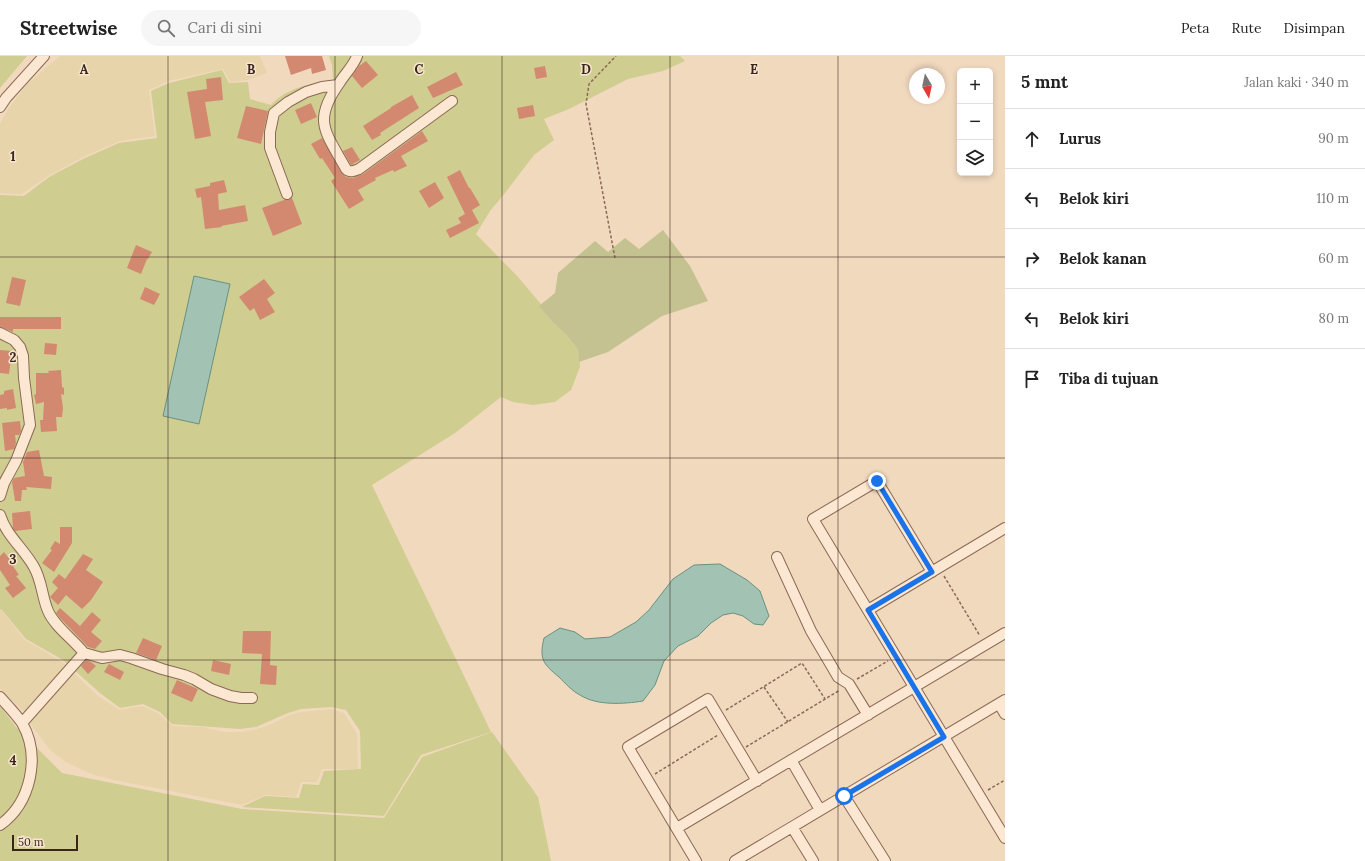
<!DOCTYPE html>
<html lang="id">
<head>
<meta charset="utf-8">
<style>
	body { margin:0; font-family:Lora,serif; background:#f6f6f6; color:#222 }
	.controls { position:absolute; right:12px; top:12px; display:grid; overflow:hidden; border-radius:6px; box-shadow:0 2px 6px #0003 }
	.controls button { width:36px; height:36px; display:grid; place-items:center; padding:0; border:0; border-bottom:1px solid #e0e0e0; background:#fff; color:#222; font:20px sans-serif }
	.compass { position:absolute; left:909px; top:12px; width:36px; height:36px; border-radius:50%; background:#fff; box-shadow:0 2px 6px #0003; rotate:171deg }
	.scale { position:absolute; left:12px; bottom:10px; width:66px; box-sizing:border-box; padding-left:4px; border:2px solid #39251b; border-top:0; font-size:11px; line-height:14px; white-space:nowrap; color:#39251b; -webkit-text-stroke:3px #f8e5ce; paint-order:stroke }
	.stop { position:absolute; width:12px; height:12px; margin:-9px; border:3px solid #1a73e8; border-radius:50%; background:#fff }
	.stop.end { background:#1a73e8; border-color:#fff; box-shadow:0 1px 4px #0008 }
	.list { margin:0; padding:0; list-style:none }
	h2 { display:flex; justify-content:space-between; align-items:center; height:52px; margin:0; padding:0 16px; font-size:17px }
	h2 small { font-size:13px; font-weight:400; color:#767676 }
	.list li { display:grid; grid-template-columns:26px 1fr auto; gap:12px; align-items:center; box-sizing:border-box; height:60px; padding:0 16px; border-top:1px solid #e0e0e0 }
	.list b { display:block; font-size:15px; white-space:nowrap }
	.list em { font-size:13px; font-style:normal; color:#767676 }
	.icon { flex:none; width:22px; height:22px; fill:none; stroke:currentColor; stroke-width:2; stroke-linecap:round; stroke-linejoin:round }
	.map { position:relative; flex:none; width:1005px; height:805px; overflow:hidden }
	header { display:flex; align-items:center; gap:24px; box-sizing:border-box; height:56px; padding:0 20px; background:#fff; border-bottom:1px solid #e0e0e0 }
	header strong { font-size:19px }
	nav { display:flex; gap:22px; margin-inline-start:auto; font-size:14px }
	.search { width:280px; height:36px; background:#f6f6f6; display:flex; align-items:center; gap:10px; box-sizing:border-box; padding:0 14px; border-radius:22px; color:#767676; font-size:15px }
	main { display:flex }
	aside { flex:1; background:#fff }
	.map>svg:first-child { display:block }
	.farmland { fill:#e8d4aa }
	.green { fill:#d0cd91 }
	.cemetery { fill:#c4c291 }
	.water { fill:#a2c3b3; stroke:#689180 }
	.building { fill:#d38970 }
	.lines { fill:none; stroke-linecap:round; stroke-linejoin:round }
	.street-casing { stroke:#8b6955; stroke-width:12 }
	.path { stroke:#8b6955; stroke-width:1.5; stroke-dasharray:3 2; stroke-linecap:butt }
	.street { stroke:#fce8d2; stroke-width:10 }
	.route { stroke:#1a73e8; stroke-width:5 }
	.grid { fill:none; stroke:#39251b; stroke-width:1; stroke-opacity:0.55 }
	.grid-label { font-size:13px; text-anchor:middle; font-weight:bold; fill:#39251b; stroke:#f8e5ce; stroke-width:3; stroke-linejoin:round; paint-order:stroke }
</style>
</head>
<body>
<header>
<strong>Streetwise</strong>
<div class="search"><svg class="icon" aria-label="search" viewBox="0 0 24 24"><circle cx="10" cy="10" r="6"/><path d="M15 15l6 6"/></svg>Cari di sini</div>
<nav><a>Peta</a><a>Rute</a><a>Disimpan</a></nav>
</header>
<main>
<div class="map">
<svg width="1005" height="805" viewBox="0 0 1005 805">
	<rect width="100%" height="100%" fill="#f1d9be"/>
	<path class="farmland" d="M60,0H260L267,17L248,24L230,26L223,13L168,25L149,34L155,80L120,85L85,100L48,120L22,138L0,137V68L8,53L27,28Z
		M0,554H1L25,584L62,606L97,639L119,654L142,650L158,657L172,670L203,671L224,676H241L258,673L274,667L289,659L302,656L331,653L344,657L357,678L358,713H322L317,726H301L296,741L265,739L242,749L114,724L91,718L66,706L50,694L34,673L23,655L0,633Z"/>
	<path class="green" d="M0,0H27L0,32Z
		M329,0H680L685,5L663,15L628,23L569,53L544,63L554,84L534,99L505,137L490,155L476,178L518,221L556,266L568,278L579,293L580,311L571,334L555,346L533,349L513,346L501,341L455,377L372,429L491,676L421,699L384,760L242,751L265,740L299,742L303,728L319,729L324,715L361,713L360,675L346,654L331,651L301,653L288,657L256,671L240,673L172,668L160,656L143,648L120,652L100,637L63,604L26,583L1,553L0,554V139L24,140L49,121L85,102L119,87L157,82L151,35L169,27L222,14L229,27L248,26L250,43L271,49C286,32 311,27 333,24L332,9Z
		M0,650L16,671L62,717L242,753L384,762L422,701L492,676L538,741L551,805H0Z"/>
	<path class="cemetery" d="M663,174L690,210L708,245L662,260L608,296L579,306L578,293L567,279L554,267L539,250L555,237L558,217L595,185L608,196L625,182L639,193Z"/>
	<path class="water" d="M194,220L230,228L199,368L163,360Z
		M720,508L747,524L760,535L769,560L763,569L754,568L743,560L733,557L723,559L711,567L698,580L678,590L664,605L655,629L643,645C624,648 597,650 580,639C572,635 565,627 559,621C543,608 539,603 544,582L560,572L575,576L585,583L610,581L636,566L649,554L673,523L694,509Z"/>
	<path class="building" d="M285,0H322L326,14L312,18L311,12L291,19Z
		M366,5L378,19L362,32L352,20L359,10Z
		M545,10L547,21L536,23L534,12Z
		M456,16L463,29L433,42L427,31Z
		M221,21L223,44L205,46L211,80L195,83L187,36L207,33L206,23Z
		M412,39L419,52L380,77L381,79L372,84L363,70L391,52V51Z
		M311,47L317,61L301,68L295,54Z
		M533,49L535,60L519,63L517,52Z
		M246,50L268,55L261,88L237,82Z
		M422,75L428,85L401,100L407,110L394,116L393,114L375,122L376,124L358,134L364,144L349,153L331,125L335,122L322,102L320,103L311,88L322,82L341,116L346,121L353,122L363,118Z
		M352,91L360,104L351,109L343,95Z
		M460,114L469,132H470L480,149L472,154L479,167L450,182L446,174L461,167L458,162L465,158L447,121Z
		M224,124L227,136L218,138L219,154L245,149L248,165L221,170L222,171L205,173L201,141L197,142L195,133L210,130V127Z
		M435,126L444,142L429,152L419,135Z
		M292,142L302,168L273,180L262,152L284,144H289Z
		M136,189L152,196L148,203H147L141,218L127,212Z
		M12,221L26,224L20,250L6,247Z
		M264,223L275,237L267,243L275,256L260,264L254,252L250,255L239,241Z
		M145,231L160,238L154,249L140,243Z
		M0,261H61V273H13V276L0,271Z
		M45,287L57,288L56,299L44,298Z
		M0,294L12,295L9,318L0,317Z
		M61,314L62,331L64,332V339L61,338L63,352L62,361H56L57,375L41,376L40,364H43L44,346L36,348L34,339L36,338V317H49L48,315Z
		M13,333L16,352L7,354V352L0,353V339L4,338V335Z
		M20,365L21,375L19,379H15L16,387L14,393L5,395L2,367Z
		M39,394L44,420L52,421L51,433L26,431L27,434H22L21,445H15L12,426L14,422L25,420L23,406L27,396Z
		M30,455L32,473L15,475L13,472L12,457Z
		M60,471H72V487L54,516L42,507L52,494L50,493L55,485L60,488Z
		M4,496L14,509L13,510L19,519L16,520L26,532L13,542L5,532L10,529L0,514V500Z
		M83,498L93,503L86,514L103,526L91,544L82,553L66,539L58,549L50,541L58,532L52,526L59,518L65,523Z
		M60,552L80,570L92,556L101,564L91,576L102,585L95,593L88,591L60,562L56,557Z
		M243,575H271L270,609L277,610L276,629L260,628L262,598L242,597Z
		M143,582L162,590L156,604L136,597Z
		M86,604L91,606L96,610L88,618L81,610Z
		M213,604L231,608L229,619L211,615Z
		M109,608L124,616L120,624L104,616Z
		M177,624L198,633L192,646L171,637Z"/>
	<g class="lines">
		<defs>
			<path id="street" d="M357,0C354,9 345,18 340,26C312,65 325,75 346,113C350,117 354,115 359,113L452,45
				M0,51L6,42L44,0
				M287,138L270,92V76L274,57L288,46L306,36L322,31L338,29
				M0,277L14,284L20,291L23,300L24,322L30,369L16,405L4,427L0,440
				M0,459C6,479 24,493 34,511C42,525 42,541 48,555C55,571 73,583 84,597L22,667
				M777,501L811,575L838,621L849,628L868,659
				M932,516L877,425L813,463L1005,782
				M868,554L1005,472
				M84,597L102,602L120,599L131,602L162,613L184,619L194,623L211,633L230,640L241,642H252
				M0,641C7,649 16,658 22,667C41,700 31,747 0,769
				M999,648L1005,658
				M791,704L820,754
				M844,740L885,805
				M792,771L813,805
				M677,772L1005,577
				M696,805L628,691L708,643L757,725
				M735,805L1005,644"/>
		</defs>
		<use href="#street" class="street-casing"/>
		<path class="path" d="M615,202L586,48L589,28L616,0
			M944,520L980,580
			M857,623L888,605
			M764,631L788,666
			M726,654L802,607L825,643
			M746,691L840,634
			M655,718L718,679
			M988,734L1005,724"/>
		<use href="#street" class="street"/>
	</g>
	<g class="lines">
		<path class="route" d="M844,740L944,681L868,554L932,516L877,425"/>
	</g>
	<path class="grid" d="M168,0V805M335,0V805M502,0V805M670,0V805M838,0V805M0,201H1005M0,402H1005M0,604H1005"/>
	<g class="grid-label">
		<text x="84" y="18">A</text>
		<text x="251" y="18">B</text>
		<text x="419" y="18">C</text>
		<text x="586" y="18">D</text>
		<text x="754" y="18">E</text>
		<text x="13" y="105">1</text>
		<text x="13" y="306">2</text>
		<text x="13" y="508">3</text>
		<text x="13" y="709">4</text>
	</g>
</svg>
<div class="controls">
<button>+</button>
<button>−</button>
<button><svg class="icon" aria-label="layers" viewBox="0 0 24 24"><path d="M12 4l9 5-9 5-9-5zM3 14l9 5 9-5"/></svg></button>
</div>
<svg class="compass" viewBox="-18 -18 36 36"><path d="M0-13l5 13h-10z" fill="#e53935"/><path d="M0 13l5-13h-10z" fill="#767676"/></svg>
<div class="scale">50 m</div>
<div class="stop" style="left:844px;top:740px"></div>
<div class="stop end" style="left:877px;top:425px"></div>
</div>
<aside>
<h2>5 mnt<small>Jalan kaki · 340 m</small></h2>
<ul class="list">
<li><svg class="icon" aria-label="ahead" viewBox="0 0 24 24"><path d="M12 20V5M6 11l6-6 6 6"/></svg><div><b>Lurus</b></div><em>90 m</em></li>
<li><svg class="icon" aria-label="left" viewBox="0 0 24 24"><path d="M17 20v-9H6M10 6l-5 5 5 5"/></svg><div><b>Belok kiri</b></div><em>110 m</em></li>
<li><svg class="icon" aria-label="right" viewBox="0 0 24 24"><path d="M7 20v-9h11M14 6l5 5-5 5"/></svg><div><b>Belok kanan</b></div><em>60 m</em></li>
<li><svg class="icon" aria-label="left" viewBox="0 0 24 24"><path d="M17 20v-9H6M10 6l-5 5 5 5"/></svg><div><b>Belok kiri</b></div><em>80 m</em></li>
<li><svg class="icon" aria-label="arrive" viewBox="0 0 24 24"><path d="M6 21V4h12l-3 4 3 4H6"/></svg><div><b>Tiba di tujuan</b></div></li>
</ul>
</aside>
</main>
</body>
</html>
